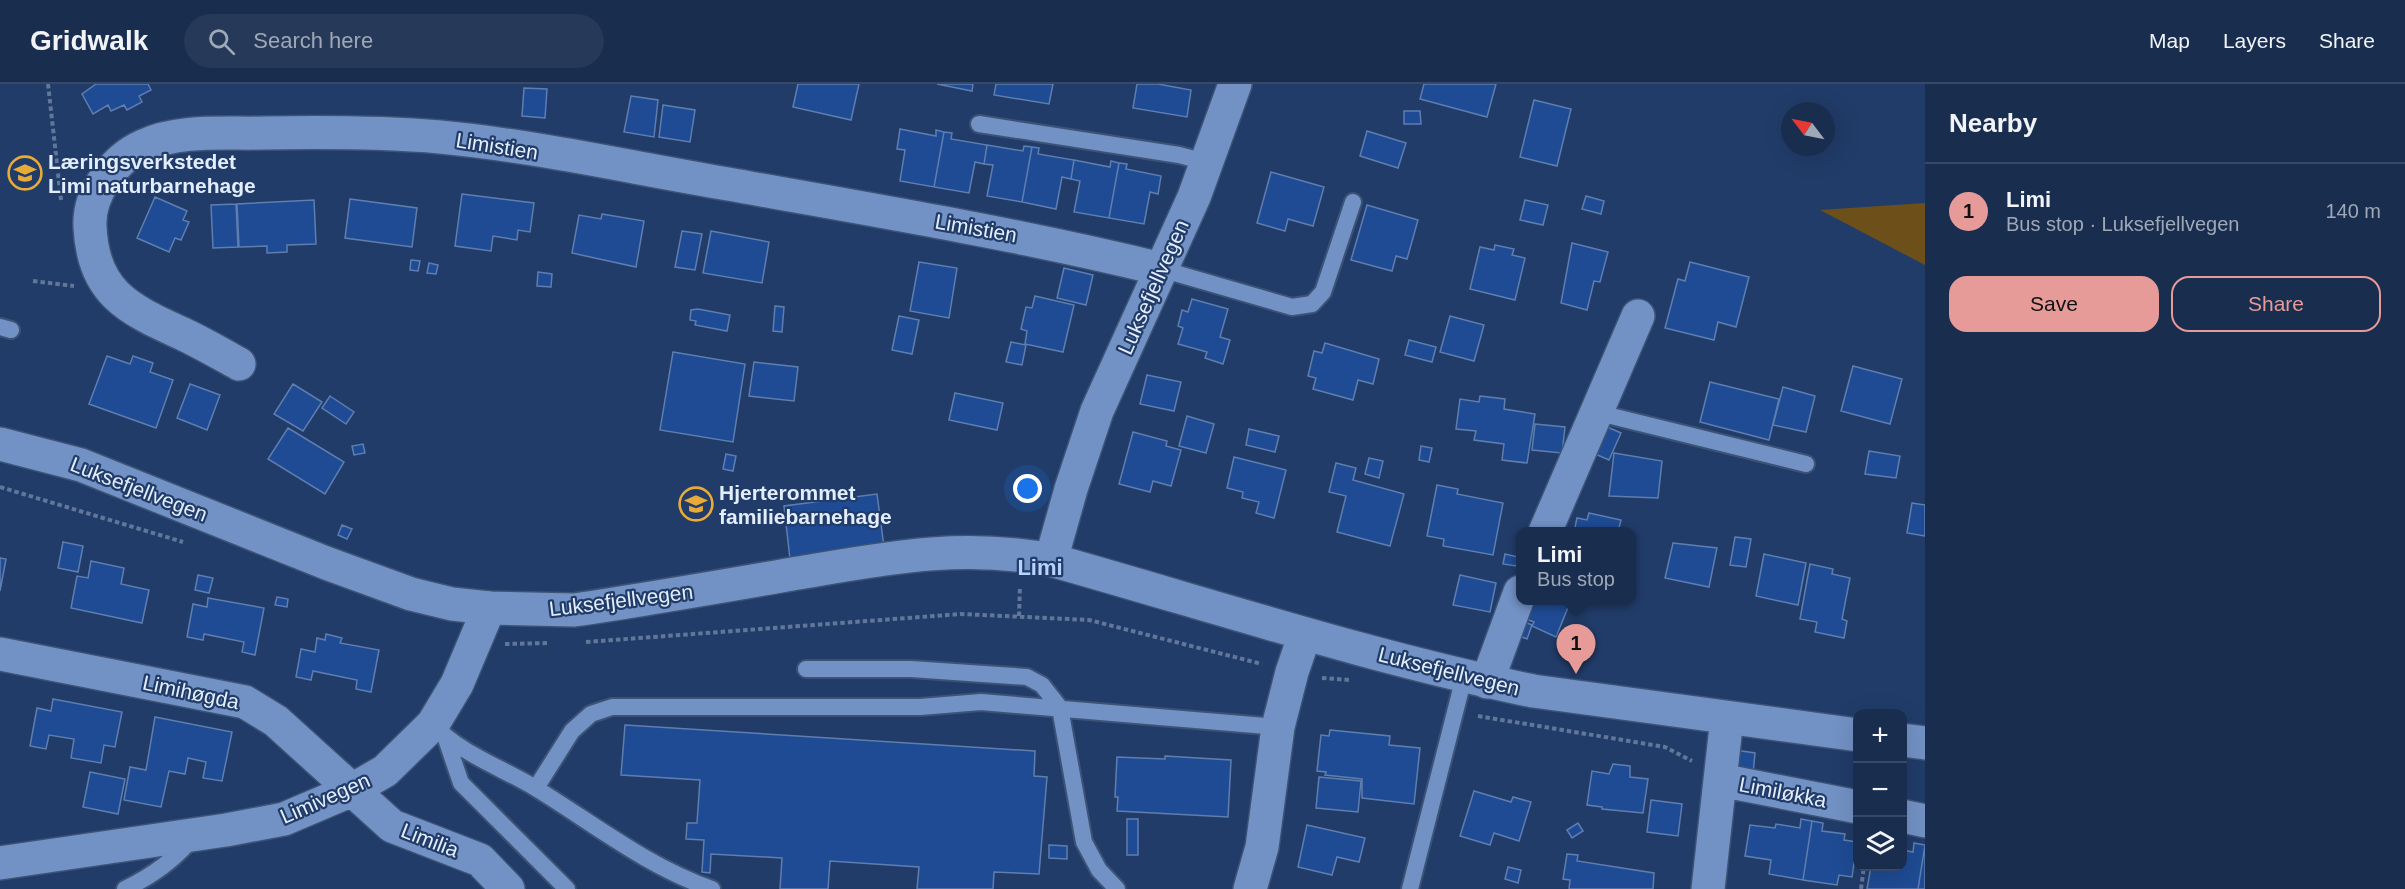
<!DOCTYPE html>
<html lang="en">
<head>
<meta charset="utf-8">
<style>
	body { margin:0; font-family:Helvetica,sans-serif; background:#263959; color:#f1f3f6 }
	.controls { position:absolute; right:18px; bottom:18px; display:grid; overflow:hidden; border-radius:12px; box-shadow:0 6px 24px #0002 }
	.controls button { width:54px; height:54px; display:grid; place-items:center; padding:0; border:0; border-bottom:2px solid #374966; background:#192d4f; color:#f1f3f6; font:30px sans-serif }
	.compass { position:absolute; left:1781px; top:18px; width:54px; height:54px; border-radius:50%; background:#192d4f; box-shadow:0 6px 24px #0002; rotate:302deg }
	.you { position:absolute; left:1028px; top:405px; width:21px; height:21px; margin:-15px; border:4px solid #fff; border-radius:50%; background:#1a73e8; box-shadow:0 0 0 9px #1a73e833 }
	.badge { display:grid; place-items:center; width:39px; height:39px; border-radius:50%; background:#e69b98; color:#111; font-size:20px; font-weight:700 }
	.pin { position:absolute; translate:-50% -50px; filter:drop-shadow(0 2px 3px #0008) }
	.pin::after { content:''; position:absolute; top:32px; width:21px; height:18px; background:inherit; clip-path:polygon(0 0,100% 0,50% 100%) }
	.popup { position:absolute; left:1516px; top:443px; width:120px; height:78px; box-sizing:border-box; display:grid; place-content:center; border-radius:12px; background:#192d4f; filter:drop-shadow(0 2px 4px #0005); font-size:20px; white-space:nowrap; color:#9fa8b7 }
	.popup b { font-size:22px; color:#f1f3f6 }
	.popup::after { content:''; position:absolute; left:50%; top:100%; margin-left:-12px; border:12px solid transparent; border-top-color:#192d4f }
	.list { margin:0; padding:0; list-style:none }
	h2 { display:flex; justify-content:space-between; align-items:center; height:78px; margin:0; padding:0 24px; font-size:26px }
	h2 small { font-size:20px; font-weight:400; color:#9fa8b7 }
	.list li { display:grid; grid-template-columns:39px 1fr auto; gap:18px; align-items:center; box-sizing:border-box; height:96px; padding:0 24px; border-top:2px solid #374966 }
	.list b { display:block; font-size:22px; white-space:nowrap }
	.list p { margin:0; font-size:20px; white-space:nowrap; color:#9fa8b7 }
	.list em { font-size:20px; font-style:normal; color:#9fa8b7 }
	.actions { display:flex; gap:12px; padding:18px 24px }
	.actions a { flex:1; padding:14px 0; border:2px solid #e69b98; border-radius:18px; text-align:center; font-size:21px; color:#e69b98 }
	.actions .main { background:#e69b98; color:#111 }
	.icon { flex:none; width:33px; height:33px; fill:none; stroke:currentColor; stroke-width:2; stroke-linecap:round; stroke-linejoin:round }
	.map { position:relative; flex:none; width:1925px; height:805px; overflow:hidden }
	header { display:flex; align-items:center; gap:36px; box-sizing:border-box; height:84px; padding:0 30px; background:#192d4f; border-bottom:2px solid #374966 }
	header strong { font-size:28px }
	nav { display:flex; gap:33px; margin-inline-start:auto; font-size:21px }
	.search { width:420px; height:54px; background:#263959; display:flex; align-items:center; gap:15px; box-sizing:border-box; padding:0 21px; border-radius:33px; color:#9fa8b7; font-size:22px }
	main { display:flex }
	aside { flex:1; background:#192d4f }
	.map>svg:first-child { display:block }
	.green { fill:#6d5019 }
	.building { fill:#1e4b93; stroke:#5f7eb0; stroke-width:1.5 }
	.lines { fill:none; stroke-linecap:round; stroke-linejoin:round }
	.lane-casing { stroke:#3c5376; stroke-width:20 }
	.street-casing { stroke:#3c5376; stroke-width:36 }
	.secondary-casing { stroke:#3c5376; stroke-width:36 }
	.path { stroke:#61779a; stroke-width:4; stroke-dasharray:4.5 3; stroke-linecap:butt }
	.lane { stroke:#7291c4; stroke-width:16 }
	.street { stroke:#7291c4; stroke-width:33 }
	.secondary { stroke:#7291c4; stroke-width:33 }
	.labels { text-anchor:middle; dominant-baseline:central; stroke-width:4.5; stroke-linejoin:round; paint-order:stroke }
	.street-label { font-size:21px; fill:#e2edfd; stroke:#213c69 }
	.poi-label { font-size:21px; font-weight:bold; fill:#e2edfd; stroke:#213c69; text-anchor:start }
	.neighbourhood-label { font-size:22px; font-weight:bold; fill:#b8d3ff; stroke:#213c69 }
</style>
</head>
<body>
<header>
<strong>Gridwalk</strong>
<div class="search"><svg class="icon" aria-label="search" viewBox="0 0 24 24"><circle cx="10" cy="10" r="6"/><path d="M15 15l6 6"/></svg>Search here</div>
<nav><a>Map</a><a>Layers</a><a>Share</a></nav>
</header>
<main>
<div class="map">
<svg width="1925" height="805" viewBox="0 0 1925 805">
	<rect width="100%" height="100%" fill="#213c69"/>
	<path class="green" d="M1925,119V181L1820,126Z"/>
	<path class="building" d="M96,0H148L151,6L139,12L142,18L127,26L124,21L111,27L108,21L93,30L82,10Z
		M798,0H859L851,36L793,23Z
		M937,0H973L972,7Z
		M996,0H1053L1049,20L994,11Z
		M1137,0H1158L1191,6L1187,33L1133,24Z
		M1424,0H1496L1487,33L1420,15Z
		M524,4L547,5L545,34L522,32Z
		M631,12L658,16L654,53L624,48Z
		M1534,16L1571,25L1557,82L1520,73Z
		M663,21L695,26L690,58L659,53Z
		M1404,27H1420L1421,40H1404Z
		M900,45L936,52V46L944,48L934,103L900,97L905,66L897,65Z
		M1367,47L1406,59L1398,84L1360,72Z
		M944,48L952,49L951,55L987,61L984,80L975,78L969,109L934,103Z
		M987,61L1023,67L1024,62L1032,63L1022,118L987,112L993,81L984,80Z
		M1032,63L1039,64L1038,70L1074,76L1071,95L1062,93L1056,125L1022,118Z
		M1074,76L1110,83L1111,77L1119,79L1109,134L1074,128L1080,97L1071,95Z
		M1119,79L1127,80L1126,85L1161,92L1158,110L1150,108L1144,140L1109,134Z
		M1271,88L1324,103L1313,142L1288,135L1285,147L1257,139Z
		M462,110L534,119L530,148L518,146L517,156L493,152L491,167L455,162Z
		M1586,112L1604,117L1601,130L1582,125Z
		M155,113L187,127L183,136L189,138L181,156L175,154L169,168L137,154Z
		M350,115L417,124L412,163L345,154Z
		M314,116L316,160L287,161V168L267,169V162L239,163L237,120Z
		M1525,116L1548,121L1543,141L1520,136Z
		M236,120L238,163L213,164L211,121Z
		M1367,121L1418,136L1407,175L1396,172L1392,187L1351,176Z
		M602,130L644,137L636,183L572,169L579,131L601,135Z
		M682,147L702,150L695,186L675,183Z
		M711,147L769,158L762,199L703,189Z
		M1572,159L1608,168L1600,198L1594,197L1587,226L1561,219Z
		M1495,161L1514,165L1512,171L1525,174L1515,216L1470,205L1480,163L1494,166Z
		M411,176L420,177L418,187L410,186Z
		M919,178L957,184L949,234L910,227Z
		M1690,178L1749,193L1736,243L1718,238L1714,256L1665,244L1678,195L1685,197Z
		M429,179L438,181L436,190L427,189Z
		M1064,184L1093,191L1086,221L1057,214Z
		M538,188L552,190L551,203L537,202Z
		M1035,212L1074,221L1063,268L1025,260L1027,247L1021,245L1026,223L1032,224Z
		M1192,215L1228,225L1220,253L1230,256L1223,280L1205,274L1207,268L1178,260L1183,244L1178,242L1182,226L1188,228Z
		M775,222L784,223L782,248L773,247Z
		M698,225L730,231L727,247L695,241L696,237L690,236L691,226Z
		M899,232L919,236L912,270L892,266Z
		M1450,232L1484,241L1474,277L1440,268Z
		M1409,256L1436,263L1432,278L1405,271Z
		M1011,258L1026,261L1022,281L1006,278Z
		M1325,259L1379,275L1373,300L1358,296L1353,316L1313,305L1316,294L1308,292L1314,267L1322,269Z
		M673,268L745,280L733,358L660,346Z
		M107,272L130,280L133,272L153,279L150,288L173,296L156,344L89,320Z
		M754,278L798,283L794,317L749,312Z
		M1853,282L1902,295L1890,340L1841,327Z
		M1147,291L1181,298L1174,327L1140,320Z
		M1710,298L1779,315L1769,356L1700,338Z
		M190,300L220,311L207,346L177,334Z
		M293,300L322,318L303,347L274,330Z
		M1783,303L1815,312L1806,348L1773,341Z
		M955,309L1003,319L997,346L949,336Z
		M330,312L354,328L346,340L322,324Z
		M1480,312L1505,315L1504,325L1535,330L1527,379L1502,376L1504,360L1474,356L1476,347L1456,345L1460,315L1479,318Z
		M1187,332L1214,340L1206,369L1179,362Z
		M1535,340L1565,343L1562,369L1532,366Z
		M1605,342L1621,349L1609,376L1593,369Z
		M288,344L344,378L325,410L268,375Z
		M1249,345L1279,352L1275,368L1246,361Z
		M1133,348L1167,357L1166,362L1181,366L1171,402L1153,397L1150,408L1119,400Z
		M363,360L365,369L354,371L352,362Z
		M1421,362L1432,364L1429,378L1419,376Z
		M1869,367L1900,372L1896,394L1865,390Z
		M1614,369L1662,377L1658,414L1609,412Z
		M726,370L736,372L733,387L723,385Z
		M1234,373L1286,386L1274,434L1256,429L1259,418L1242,414L1243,408L1227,404Z
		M1369,374L1383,377L1379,394L1365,390Z
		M1336,379L1356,384L1353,396L1404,410L1390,462L1337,448L1346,412L1329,408Z
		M1437,401L1458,405L1457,410L1503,419L1493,471L1443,462L1444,455L1427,452Z
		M877,410L884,463L790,475L784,422Z
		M1912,419L1925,421V452L1907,449Z
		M1589,429L1621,436L1618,448H1574L1577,434L1587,436Z
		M342,441L352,445L347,455L338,451Z
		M1735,453L1751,455L1746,483L1730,481Z
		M63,458L83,462L78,488L58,484Z
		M1673,459L1717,464L1709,503L1665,494Z
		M1505,470L1518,473L1516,482L1503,480Z
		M1764,470L1806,479L1798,521L1756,512Z
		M0,474L6,475L0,507Z
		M91,477L124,484L121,500L149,506L142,539L71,524L77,492L88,494Z
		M1810,480L1833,485L1832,490L1850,494L1842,535L1847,537L1844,554L1815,548L1817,538L1800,535Z
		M198,491L213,494L209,509L195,506Z
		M1460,491L1496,499L1490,528L1453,521Z
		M277,513L288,515L287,523L275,521Z
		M208,514L264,524L255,571L242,568L244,558L204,550L203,556L187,553L193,520L207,523Z
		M1534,516H1571L1556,553L1532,542L1534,538L1526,535Z
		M1522,537L1532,541L1527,555L1517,551Z
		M326,550L342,554L340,559L379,566L371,608L356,605L357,596L313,587L311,596L296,593L301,565L315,568L317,554L325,556Z
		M53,615L122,628L115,663L104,661L101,679L71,674L74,655L49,651L46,665L30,662L37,624L51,627Z
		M155,633L232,648L222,697L203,694L206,678L188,674L185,690L169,687L161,723L124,716L130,683L146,686Z
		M625,641L1035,667L1034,692L1047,693L1039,790L994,788L993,805H917L919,783L830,777L828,805H780L782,774L711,770L710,789L702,788L704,756L686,755L687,739H697L700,696L621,691Z
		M1330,646L1390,652L1389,661L1420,664L1414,720L1362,714V695L1325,691L1326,688L1317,687L1321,651L1329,652Z
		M1735,666L1755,669L1753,690L1732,686Z
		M1165,672L1231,676L1228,733L1117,727L1118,713H1115L1117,673L1165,675Z
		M1613,680L1630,682V693L1648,695L1643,729L1602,725V723L1587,721L1592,687L1609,690Z
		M90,688L125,695L118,730L83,723Z
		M1319,693L1361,697L1358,728L1316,724Z
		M1474,707L1511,718L1513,713L1531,718L1519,757L1494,749L1490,761L1460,752Z
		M1651,716L1682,720L1678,752L1647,748Z
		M1127,735H1138V771H1127Z
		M1801,735L1812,737L1803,796L1769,790L1771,776L1745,772L1750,741L1775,744L1776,740L1800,744Z
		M1812,737L1823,739L1822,747L1845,750L1844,756L1857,758L1852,793L1839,791L1837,801L1803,796Z
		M1578,739L1583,747L1572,754L1567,746Z
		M1307,741L1365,754L1359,778L1337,773L1332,791L1298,783Z
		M1914,759L1925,761L1918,805H1867L1871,782H1902V766L1913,768Z
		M1049,761L1067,762V775L1049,774Z
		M1925,761V805H1918Z
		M1567,770L1578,771L1577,777L1654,789L1653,805H1569L1570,796L1563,795Z
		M1508,783L1521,786L1518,799L1505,795Z"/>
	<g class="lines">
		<defs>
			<path id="lane" d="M979,40L1179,71L1206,78
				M1161,185L1292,223L1312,220L1323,208L1353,118
				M0,243L11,246
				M1595,328L1806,380
				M806,585H911L1027,593L1042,601L1060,624L1084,758L1099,786L1117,805
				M433,640C460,670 503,684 537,705C594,740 648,783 712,805
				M446,655L461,699L567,805
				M536,704L572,647L591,630L612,623H920L981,618L1278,643
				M125,805C152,792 175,776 194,752
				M1410,805L1464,593"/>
			<path id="street" d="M239,280C221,270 204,260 185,251C131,226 93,211 90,143C88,110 114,75 143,62C179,45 225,50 264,49C323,48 381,48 440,53C536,62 633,84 728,100C874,126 1018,150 1161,185
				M1545,448L1638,232
				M1051,476L1071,405L1097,327L1194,113L1235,0
				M0,570L245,618L276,637L392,742L480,776L508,805
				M1487,598L1520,508
				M1727,634L1720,696L1858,723
				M1902,732L1925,737
				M0,779L226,746L284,735L352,706L385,687L433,640L457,600L489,524
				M1250,805L1262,763L1278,643L1292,588L1305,550
				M1708,805L1720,696"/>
			<path id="secondary" d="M0,360L81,381L326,479L411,510L452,520L489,524L574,526C649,515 723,502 798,489C887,474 961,459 1051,476C1211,521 1369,573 1533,607L1858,651
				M1902,656L1925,659"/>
		</defs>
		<use href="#lane" class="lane-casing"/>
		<use href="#street" class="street-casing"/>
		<use href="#secondary" class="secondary-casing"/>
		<path class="path" d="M48,0L61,116
			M33,197L74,202
			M0,403L183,458
			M1019,532L1020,502
			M586,558L961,530L1089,536L1262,580
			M505,560L549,559
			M1322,594L1350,596
			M1478,632L1665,663L1692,677
			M1861,805L1864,782"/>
		<use href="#lane" class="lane"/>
		<use href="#street" class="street"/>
		<use href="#secondary" class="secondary"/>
	</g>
	<defs>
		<symbol id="school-ring" viewBox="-11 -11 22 22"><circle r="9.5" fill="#213c69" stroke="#e8ab37" stroke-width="1.5"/><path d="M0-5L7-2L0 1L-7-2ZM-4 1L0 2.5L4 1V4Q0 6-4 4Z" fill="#e8ab37"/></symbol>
	</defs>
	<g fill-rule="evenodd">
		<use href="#school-ring" x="6" y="70" width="38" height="38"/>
		<use href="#school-ring" x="677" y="401" width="38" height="38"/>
	</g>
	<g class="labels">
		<g class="street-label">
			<text transform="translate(497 62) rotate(9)">Limistien</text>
			<text transform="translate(976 144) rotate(10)">Limistien</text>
			<text transform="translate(1153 203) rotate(-66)">Luksefjellvegen</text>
			<text transform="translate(139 405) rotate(21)">Luksefjellvegen</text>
			<text transform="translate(621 516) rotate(-7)">Luksefjellvegen</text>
			<text transform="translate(1449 587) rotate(14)">Luksefjellvegen</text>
			<text transform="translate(191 608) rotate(12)">Limihøgda</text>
			<text transform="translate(1783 708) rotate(11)">Limiløkka</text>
			<text transform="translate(325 714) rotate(-24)">Limivegen</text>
			<text transform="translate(430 756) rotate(21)">Limilia</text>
		</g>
		<g class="poi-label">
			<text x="48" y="77">Læringsverkstedet<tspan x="48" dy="24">Limi naturbarnehage</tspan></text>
			<text x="719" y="408">Hjerterommet<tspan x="719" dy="24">familiebarnehage</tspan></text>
		</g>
		<g class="neighbourhood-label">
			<text x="1040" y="483">Limi</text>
		</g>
	</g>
</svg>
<div class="controls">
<button>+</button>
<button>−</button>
<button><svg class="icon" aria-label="layers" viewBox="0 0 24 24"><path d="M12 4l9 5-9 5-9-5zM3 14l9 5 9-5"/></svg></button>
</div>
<svg class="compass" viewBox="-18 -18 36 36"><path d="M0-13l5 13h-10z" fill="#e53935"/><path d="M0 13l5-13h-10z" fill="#9fa8b7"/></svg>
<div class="you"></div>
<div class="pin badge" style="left:1576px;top:590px">1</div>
<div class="popup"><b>Limi</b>Bus stop</div>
</div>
<aside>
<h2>Nearby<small></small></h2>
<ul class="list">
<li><span class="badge">1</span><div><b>Limi</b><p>Bus stop · Luksefjellvegen</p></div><em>140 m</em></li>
</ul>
<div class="actions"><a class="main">Save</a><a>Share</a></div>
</aside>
</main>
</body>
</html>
